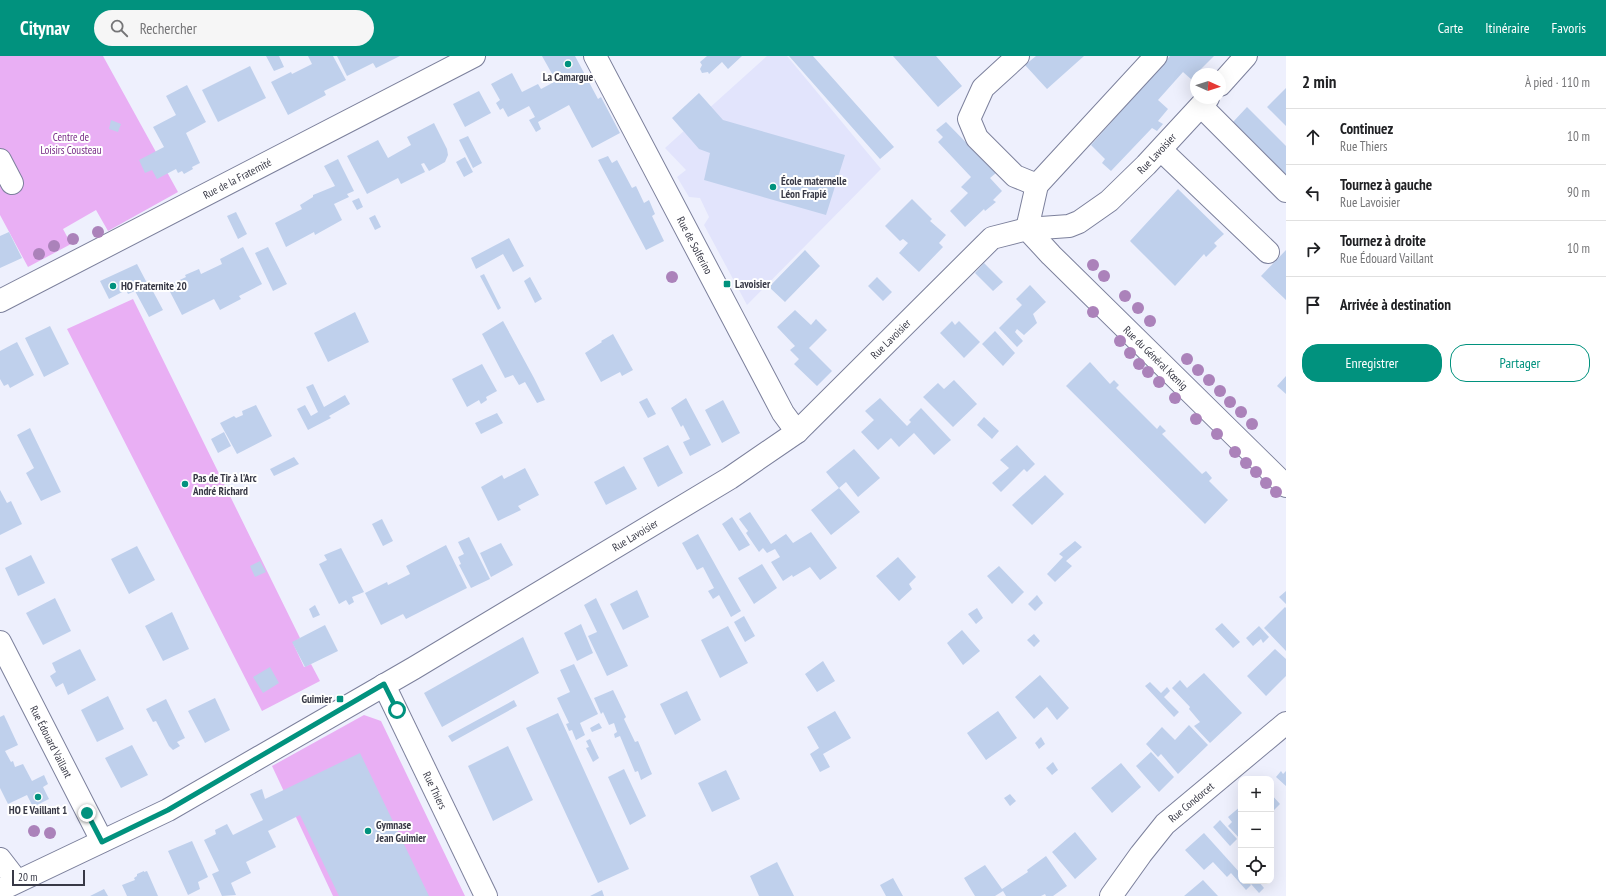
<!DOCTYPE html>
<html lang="fr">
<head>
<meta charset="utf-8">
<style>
	body { margin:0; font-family:"PT Sans Narrow",sans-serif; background:#f6f6f6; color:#202124 }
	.controls { position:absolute; right:12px; bottom:12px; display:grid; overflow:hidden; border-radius:8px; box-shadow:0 4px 16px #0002 }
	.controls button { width:36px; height:36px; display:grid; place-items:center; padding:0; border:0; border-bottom:1px solid #e0e0e0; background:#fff; color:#202124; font:20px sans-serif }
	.compass { position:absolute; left:1190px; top:12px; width:36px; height:36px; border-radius:50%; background:#fff; box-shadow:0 4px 16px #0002; rotate:93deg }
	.scale { position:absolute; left:12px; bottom:10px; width:73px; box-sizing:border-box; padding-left:4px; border:2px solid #383946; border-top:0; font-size:11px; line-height:14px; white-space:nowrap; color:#383946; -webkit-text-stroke:3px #fff; paint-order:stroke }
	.stop { position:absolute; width:12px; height:12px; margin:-9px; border:3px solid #01927e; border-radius:50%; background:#fff }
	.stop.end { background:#01927e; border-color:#fff; box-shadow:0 1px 4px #0008 }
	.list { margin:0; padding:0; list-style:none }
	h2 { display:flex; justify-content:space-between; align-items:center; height:52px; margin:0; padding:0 16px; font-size:17px }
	h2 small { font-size:13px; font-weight:400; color:#757577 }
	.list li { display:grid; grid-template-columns:26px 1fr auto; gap:12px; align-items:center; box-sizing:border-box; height:56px; padding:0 16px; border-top:1px solid #e0e0e0 }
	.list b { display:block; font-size:15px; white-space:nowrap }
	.list p { margin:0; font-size:13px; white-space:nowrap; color:#757577 }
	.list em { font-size:13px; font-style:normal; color:#757577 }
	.actions { display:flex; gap:8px; padding:12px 16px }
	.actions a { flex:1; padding:9px 0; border:1px solid #01927e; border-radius:16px; text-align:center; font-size:14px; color:#01927e }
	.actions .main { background:#01927e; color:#fff }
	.icon { flex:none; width:22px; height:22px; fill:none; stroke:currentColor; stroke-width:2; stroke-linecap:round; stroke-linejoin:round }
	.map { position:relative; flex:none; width:1286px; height:840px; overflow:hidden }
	header { display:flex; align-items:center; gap:24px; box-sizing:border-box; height:56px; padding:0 20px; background:#01927e; color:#fff }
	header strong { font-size:19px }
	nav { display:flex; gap:22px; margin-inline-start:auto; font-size:14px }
	.search { width:280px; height:36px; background:#f6f6f6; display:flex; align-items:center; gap:10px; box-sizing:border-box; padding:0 14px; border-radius:22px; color:#757577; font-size:15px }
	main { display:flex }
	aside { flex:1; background:#fff }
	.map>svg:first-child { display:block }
	.built { fill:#e2e4fc }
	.green { fill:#e9aff4 }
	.building { fill:#bfd0ec }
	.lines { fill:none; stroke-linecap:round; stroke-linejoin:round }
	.minor-casing { stroke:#7c809c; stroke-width:24 }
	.minor { stroke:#fff; stroke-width:22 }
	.tree { fill:#ab82ba }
	.route { stroke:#01927e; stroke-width:5 }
	.poi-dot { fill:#01927e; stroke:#fff; stroke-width:1.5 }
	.labels { text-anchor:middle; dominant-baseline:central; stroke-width:4; stroke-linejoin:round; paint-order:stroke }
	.poi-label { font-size:11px; font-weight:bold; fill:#383946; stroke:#fff; text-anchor:start }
	.park-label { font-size:11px; fill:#752884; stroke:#fff }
	.street-label { font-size:11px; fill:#383946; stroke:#fff }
</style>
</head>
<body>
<header>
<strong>Citynav</strong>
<div class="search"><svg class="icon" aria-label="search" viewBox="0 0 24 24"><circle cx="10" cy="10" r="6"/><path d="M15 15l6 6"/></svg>Rechercher</div>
<nav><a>Carte</a><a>Itinéraire</a><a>Favoris</a></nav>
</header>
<main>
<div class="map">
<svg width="1286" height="840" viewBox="0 0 1286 840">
	<rect width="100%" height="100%" fill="#eef0fd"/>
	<path class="built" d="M767,0H787L881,113L747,249L704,169L709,161L700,142L689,141L677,121L686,114L665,92Z"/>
	<path class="green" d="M0,0H103L178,136L108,175L96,154L63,173L71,188L28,211L0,159Z
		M133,243L300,582L293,587L304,611L311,608L320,625L262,655L67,273Z
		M364,659L381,665L465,840H333L272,710Z"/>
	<path class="building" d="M266,0H279L284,11L274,15Z
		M308,0H333L346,24L324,35L326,39L288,59L271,26L291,16L292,18L312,8Z
		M337,0H400L376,12L373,7L347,20Z
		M542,0H575L598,43L601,41L620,77L592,92L569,49L538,66L541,73L536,76L529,64L535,61L529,50L508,61L503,52L500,54L496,47L500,44L491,28L512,17L522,36L538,28L541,33L556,25Z
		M707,0H742L728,13L722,6L709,18L708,16L702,17L700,13L702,9L700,6Z
		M789,0H813L894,91L880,103Z
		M893,0H936L962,30L938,51Z
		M1036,0H1084L1047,33L1025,9Z
		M1170,0H1214L1196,18L1192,24L1183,16L1158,44L1168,53L1158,65L1163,68L1157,75L1152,72L1111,115L1102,107L1105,103L1091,89Z
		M250,10L266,42L218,66L202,34Z
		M187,29L206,66L186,77L200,107L192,111L193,113L184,118L182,115L178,117L176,113L157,123L152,114L145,117L139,104L164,91L153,71L176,59L166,40Z
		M1286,32V70L1267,51Z
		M479,35L491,57L465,71L453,48Z
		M699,37L723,64L845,99L826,159L704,124L710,97L699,93L672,62Z
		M1247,51L1286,90V120L1233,66Z
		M111,64L121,68L118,76L109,73Z
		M946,66L996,117L990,122L1002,135L993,144L996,146L985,155L984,153L965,171L950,155L968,137L961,131L971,121L938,86L943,81L936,74Z
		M434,67L447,93L448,99L445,106L429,115L424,107L421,108L425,116L401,128L398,122L367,138L347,100L378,84L388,102L411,89L407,81Z
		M468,80L482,107L473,112L459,84Z
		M608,100L612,107L617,104L632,132L636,130L644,147L649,144L655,158L652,160L664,185L646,194L598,104Z
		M465,101L473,116L464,121L456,106Z
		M338,103L354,135L347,138L349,141L334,148L342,164L315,179L314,176L286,191L275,167L302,153L300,149L313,141V139L335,130L324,110Z
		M1178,133L1224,178L1214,187L1217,190L1206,201L1204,198L1175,230L1130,185Z
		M359,142L363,151L357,154L352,145Z
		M912,143L932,163L930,165L946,179L939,187L943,191L919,216L899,197L908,187L903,183L900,185L885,170Z
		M236,156L247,178L238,183L227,160Z
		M375,159L381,171L375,174L369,162Z
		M9,176L22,202L0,212V180Z
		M509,182L524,210L513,216L503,198L476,213L471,202Z
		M243,191L262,228L239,240L241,243L220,254L214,243L182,259L167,230L186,221L185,219L199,213L201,218L222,208L220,203Z
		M268,191L287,228L273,235L255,197Z
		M805,194L820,210L785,246L769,231Z
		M1286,194V244L1261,220Z
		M984,207L1003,226L993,235L975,217Z
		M137,208L147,227L148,226L163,254L149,261L135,235L128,238L126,234L109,243L100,225Z
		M484,218L501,252L498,254L480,220Z
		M530,221L542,243L535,247L524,225Z
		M877,221L892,236L883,245L868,230Z
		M1030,229L1046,246L1033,258L1037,267L1024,279L1017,273L1015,276L1023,285L1017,291L999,272L1022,249L1016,243Z
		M795,254L811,269L816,263L827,274L809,292L832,315L817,330L794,308L799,303L790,294L795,290L777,271Z
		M355,256L369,286L328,306L314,277Z
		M503,265L534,322L545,344L537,347L525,326L519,329L513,319L505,322L482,278Z
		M952,265L955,269L959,265L980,286L964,302L940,277Z
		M50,270L69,308L44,321L25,282Z
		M995,275L1015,297L1003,310L982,288Z
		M613,278L633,314L622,320L620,316L601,326L585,297L602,286L601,285Z
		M17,286L34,319L10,332L8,328L4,330L0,323V295Z
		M1090,306L1110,328L1114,324L1119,329L1116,332L1157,373L1160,369L1166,375L1162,378L1202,418L1206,415L1212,422L1209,425L1228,444L1205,468L1066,330Z
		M482,308L497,335L486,341L487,344L481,348L479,344L467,351L452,323Z
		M1286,320V338L1277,330Z
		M954,324L977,348L953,371L923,341L938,327L944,333Z
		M313,328L324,351L345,339L350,348L329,360L331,362L308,374L297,353L305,349L311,360L318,356L306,331Z
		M647,342L656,358L648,362L639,346Z
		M686,342L711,389L690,400L683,386L690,383L683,369L681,371L671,352Z
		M880,342L907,370L911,366L909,364L921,352L951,384L934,399L914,377L899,391L891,382L878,394L861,376L874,364L865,355Z
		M723,344L740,377L722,387L705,354Z
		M256,349L272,380L237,398L220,367L234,360L236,362L243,359L242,355Z
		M497,357L503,367L481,378L475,367Z
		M984,361L999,375L992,383L977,369Z
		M30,372L61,436L41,445L26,417L34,412L17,379Z
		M224,376L231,390L218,397L211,383Z
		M668,389L683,417L658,431L643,402Z
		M1017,389L1035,408L1027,416L1024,413L1001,436L992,427L1009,412L1000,404Z
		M854,393L880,422L858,441L846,426L839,432L826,416Z
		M294,401L299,408L274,420L270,413Z
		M624,410L637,433L606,449L594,426Z
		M525,412L539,439L518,450L521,454L498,465L481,431L502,419L504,423Z
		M1045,419L1064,438L1032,469L1012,449Z
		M839,432L860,456L831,479L811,454Z
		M0,434L7,447L11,445L22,468L0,479Z
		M750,456L771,488L786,478L793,487L811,476L837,512L820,524L810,511L793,521L792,519L783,525L771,506L780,501L775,493L767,497L763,492L759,496L746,477L748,475L739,463Z
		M732,461L750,489L739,495L722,468Z
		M382,463L393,485L383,490L372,468Z
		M698,478L741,555L731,561L719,539L713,543L708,535L714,532L703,511L697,514L682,487Z
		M469,481L490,523L471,532L459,509L461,508L458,501L464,498L458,486Z
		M1075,485L1082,491L1066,505L1072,510L1055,526L1047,518L1063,501L1059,498Z
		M501,487L513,509L491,521L480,497Z
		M446,489L467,532L406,563L403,558L381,569L365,537L387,526L388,529L410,518L406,510Z
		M137,490L155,524L129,538L111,503Z
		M341,492L364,536L352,541L354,546L349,549L346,544L339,548L319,508L327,504L324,499Z
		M31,499L45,527L18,540L5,512Z
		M898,501L916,521L909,528L912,533L899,545L876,520Z
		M260,505L266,516L255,521L250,510Z
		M762,508L777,532L754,548L738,522Z
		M999,510L1024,536L1012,548L987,520Z
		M637,534L649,561L623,574L610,548Z
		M1286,535V548L1279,541Z
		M1037,539L1043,547L1035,555L1028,548Z
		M55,542L71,575L43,589L26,557Z
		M596,542L628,610L607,620L588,580L597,576L584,549Z
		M315,549L320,559L313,562L309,553Z
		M1285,551L1286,552V595L1264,572Z
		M977,552L983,562L976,568L968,558Z
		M172,556L189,593L163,605L145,570Z
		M744,560L755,580L745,586L734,566Z
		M1222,567L1240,586L1233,592L1215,573Z
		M581,568L593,597L577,605L564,577Z
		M325,569L338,595L305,611L292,586Z
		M728,570L748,607L720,622L701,584Z
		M1259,570L1269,581L1263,587L1261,583L1253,590L1246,582Z
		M962,574L980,595L963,609L947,587Z
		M1034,578L1040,585L1034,591L1027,584Z
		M523,581L539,617L442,671L424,637Z
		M80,593L96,624L68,639L63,627L56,631L50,620L56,616L52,607Z
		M1275,593L1286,603V620L1266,640L1247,620Z
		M823,605L835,625L817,636L805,618Z
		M574,608L598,658L580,667L585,679L576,684L572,674L569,675L566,668L569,667L557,642L570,636L560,614Z
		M270,611L279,627L263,637L253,621Z
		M1204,617L1242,657L1210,687L1194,670L1200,666L1189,653L1190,651L1172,632L1180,624L1187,632Z
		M1040,619L1069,652L1057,664L1047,651L1034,663L1015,641Z
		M1150,626L1161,637L1167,631L1170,635L1164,641L1179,656L1174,661L1145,630Z
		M613,634L626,661L624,663L635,686L638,685L652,718L641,724L638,715L635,716L620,680L615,682L614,678L617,676L614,667L609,669L603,656L601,658L594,642Z
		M687,635L701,664L675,679L660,648Z
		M108,640L124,673L97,686L81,654Z
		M215,642L230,674L205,687L188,655Z
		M166,643L185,682L177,686L180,690L173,694L169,690L156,665L153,666L146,653Z
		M514,644L517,650L452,686L448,680Z
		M835,655L851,682L823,698L830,711L820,716L810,698L819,692L807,671Z
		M998,655L1017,682L986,704L967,677Z
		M558,657L629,813L598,827L526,672Z
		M4,659L18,689L5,695L11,706L13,705L15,711L23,708L32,725L44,719L48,728L43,731L49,743L33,751L27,739L8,748L0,732V661Z
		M599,667L602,672L592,676L590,672Z
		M1189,669L1208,689L1178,718L1161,698L1158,701L1146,688L1162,671L1175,684Z
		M1041,681L1045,688L1039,693L1035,687Z
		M590,683L599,702L593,706L586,692L589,691L586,685Z
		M132,689L148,719L121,732L105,702Z
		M508,690L533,744L493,765L468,710Z
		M1151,696L1174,721L1159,736L1136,710Z
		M360,697L429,840H339L300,759L268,775L276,791L246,806L251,817L231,827L236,839L222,840L212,818L219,815L204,784L216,778L215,774L227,768L233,779L263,764L250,738L262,733L265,743Z
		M1053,706L1058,714L1052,719L1046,712Z
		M1121,707L1141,731L1112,757L1091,732Z
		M624,713L646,760L630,769L608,721Z
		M726,714L740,743L712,756L698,727Z
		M1281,715L1283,718L1286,715V730L1276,721Z
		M1010,738L1016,745L1010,750L1004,742Z
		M1271,738L1280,748L1271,757Z
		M1241,750V784L1228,770L1232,766L1228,761Z
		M1220,764L1237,783L1230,790L1213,771Z
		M1075,776L1097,803L1075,823L1052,796Z
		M1204,777L1241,818V825H1248L1251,829L1246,834L1231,817L1227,821L1213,806L1204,814L1185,794Z
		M192,785L208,821L198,826L200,833L188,839L168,795Z
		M1046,800L1067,830L1053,840H1046L1045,838L1041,840H1006L1003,835L995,840H975L964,822L985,809L1002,833L1028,816L1027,814Z
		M777,806L794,840H759L750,820Z
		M144,815V816L147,815L158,840H127L122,829L135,824L134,822L137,820V818Z
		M893,822L903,840H886L880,829Z
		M1203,824L1218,840H1184Z
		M1255,825H1258L1264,832L1259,837L1251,828Z
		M104,833L108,840H90Z
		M602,834L604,840H590Z"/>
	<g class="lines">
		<defs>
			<g id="minor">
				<path id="s1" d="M595,0L783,357L797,376"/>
				<path d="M1018,0L983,32L969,63L977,82L1015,120L1037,129"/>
				<path d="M1220,29L1246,0"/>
				<path d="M1201,50L1286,135"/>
				<path d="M1161,94L1268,196"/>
				<path d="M0,104L12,127"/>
				<path id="s2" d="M1027,173L1051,199L1286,430"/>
				<path d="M1027,173L1037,129L1156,0"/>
				<path id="s3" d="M0,245L474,0"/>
				<path id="s4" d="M0,586L102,785"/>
				<path id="s5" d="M384,629L486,840"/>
				<path d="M0,803L17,825"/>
				<path id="s6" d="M0,834L168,754L414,612L730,422L797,376L992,182L1027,173L1069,170L1079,166L1109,145L1146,109L1208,42"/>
				<path id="s7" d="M1111,840L1141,798L1165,768L1286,667"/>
			</g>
		</defs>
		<use href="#minor" class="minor-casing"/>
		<use href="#minor" class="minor"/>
	</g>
	<g class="tree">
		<circle cx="98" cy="176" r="6"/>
		<circle cx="73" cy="183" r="6"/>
		<circle cx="54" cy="190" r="6"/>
		<circle cx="39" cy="198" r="6"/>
		<circle cx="1093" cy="209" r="6"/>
		<circle cx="1104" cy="220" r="6"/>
		<circle cx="672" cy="221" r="6"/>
		<circle cx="1125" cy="240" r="6"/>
		<circle cx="1138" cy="252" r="6"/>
		<circle cx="1093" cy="256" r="6"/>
		<circle cx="1150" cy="265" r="6"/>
		<circle cx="1120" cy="285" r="6"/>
		<circle cx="1130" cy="297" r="6"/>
		<circle cx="1187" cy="303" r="6"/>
		<circle cx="1139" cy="308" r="6"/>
		<circle cx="1198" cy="314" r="6"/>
		<circle cx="1148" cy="316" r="6"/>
		<circle cx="1209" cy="324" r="6"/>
		<circle cx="1159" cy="326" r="6"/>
		<circle cx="1220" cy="335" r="6"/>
		<circle cx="1175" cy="342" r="6"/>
		<circle cx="1230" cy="346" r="6"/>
		<circle cx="1241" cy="356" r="6"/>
		<circle cx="1196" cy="363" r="6"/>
		<circle cx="1252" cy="368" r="6"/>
		<circle cx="1217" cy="378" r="6"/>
		<circle cx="1235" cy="396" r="6"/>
		<circle cx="1246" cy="407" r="6"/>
		<circle cx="1256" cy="416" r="6"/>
		<circle cx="1266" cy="427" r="6"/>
		<circle cx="1276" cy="436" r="6"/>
		<circle cx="34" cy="775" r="6"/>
		<circle cx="50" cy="777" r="6"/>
	</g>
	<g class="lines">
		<path class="route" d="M87,757L102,786L168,754L384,628L397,654"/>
	</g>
	<g class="poi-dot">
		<circle cx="568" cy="8" r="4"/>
		<circle cx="773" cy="131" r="4"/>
		<rect x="723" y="224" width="8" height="8" rx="2"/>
		<circle cx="113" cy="230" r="4"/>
		<circle cx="185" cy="428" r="4"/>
		<rect x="336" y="639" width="8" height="8" rx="2"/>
		<circle cx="38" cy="741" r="4"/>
		<circle cx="368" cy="775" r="4"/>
	</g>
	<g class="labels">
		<g class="poi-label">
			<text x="568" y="21" text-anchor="middle">La Camargue</text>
			<text x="781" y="125">École maternelle<tspan x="781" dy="13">Léon Frapié</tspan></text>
			<text x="735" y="228">Lavoisier</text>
			<text x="121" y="230">HO Fraternite 20</text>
			<text x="193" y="422">Pas de Tir à l'Arc<tspan x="193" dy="13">André Richard</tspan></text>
			<text x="332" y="643" text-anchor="end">Guimier</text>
			<text x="38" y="754" text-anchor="middle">HO E Vaillant 1</text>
			<text x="376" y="769">Gymnase<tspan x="376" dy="13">Jean Guimier</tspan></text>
		</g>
		<g class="park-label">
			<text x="71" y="81">Centre de<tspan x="71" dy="13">Loisirs Cousteau</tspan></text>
		</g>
		<g class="street-label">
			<text stroke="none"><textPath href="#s6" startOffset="1388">Rue Lavoisier</textPath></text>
			<text stroke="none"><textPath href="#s3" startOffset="267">Rue de la Fraternité</textPath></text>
			<text stroke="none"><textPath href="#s1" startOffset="214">Rue de Solferino</textPath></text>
			<text stroke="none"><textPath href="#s6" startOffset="1052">Rue Lavoisier</textPath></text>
			<text stroke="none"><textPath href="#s2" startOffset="182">Rue du Général Kœnig</textPath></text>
			<text stroke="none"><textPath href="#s6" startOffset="728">Rue Lavoisier</textPath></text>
			<text stroke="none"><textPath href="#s4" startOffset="112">Rue Édouard Vaillant</textPath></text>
			<text stroke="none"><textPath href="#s5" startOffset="117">Rue Thiers</textPath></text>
			<text stroke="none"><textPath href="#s7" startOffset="124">Rue Condorcet</textPath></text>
		</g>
	</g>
</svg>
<div class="controls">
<button>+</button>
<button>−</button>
<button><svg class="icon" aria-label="locate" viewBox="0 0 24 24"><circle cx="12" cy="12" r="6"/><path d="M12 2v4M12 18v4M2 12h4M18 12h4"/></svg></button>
</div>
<svg class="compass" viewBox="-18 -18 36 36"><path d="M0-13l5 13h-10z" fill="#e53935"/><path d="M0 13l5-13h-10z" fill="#757577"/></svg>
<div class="scale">20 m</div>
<div class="stop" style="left:397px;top:654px"></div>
<div class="stop end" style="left:87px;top:757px"></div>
</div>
<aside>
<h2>2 min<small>À pied · 110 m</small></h2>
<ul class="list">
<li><svg class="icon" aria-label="ahead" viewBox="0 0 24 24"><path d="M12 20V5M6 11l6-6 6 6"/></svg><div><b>Continuez</b><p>Rue Thiers</p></div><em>10 m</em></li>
<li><svg class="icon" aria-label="left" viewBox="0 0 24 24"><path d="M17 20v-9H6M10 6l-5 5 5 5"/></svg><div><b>Tournez à gauche</b><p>Rue Lavoisier</p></div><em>90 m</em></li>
<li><svg class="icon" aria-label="right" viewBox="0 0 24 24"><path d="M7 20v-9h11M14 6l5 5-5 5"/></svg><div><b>Tournez à droite</b><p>Rue Édouard Vaillant</p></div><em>10 m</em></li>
<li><svg class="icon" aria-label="arrive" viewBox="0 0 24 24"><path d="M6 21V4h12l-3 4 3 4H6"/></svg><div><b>Arrivée à destination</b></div></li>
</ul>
<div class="actions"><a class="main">Enregistrer</a><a>Partager</a></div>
</aside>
</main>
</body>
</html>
